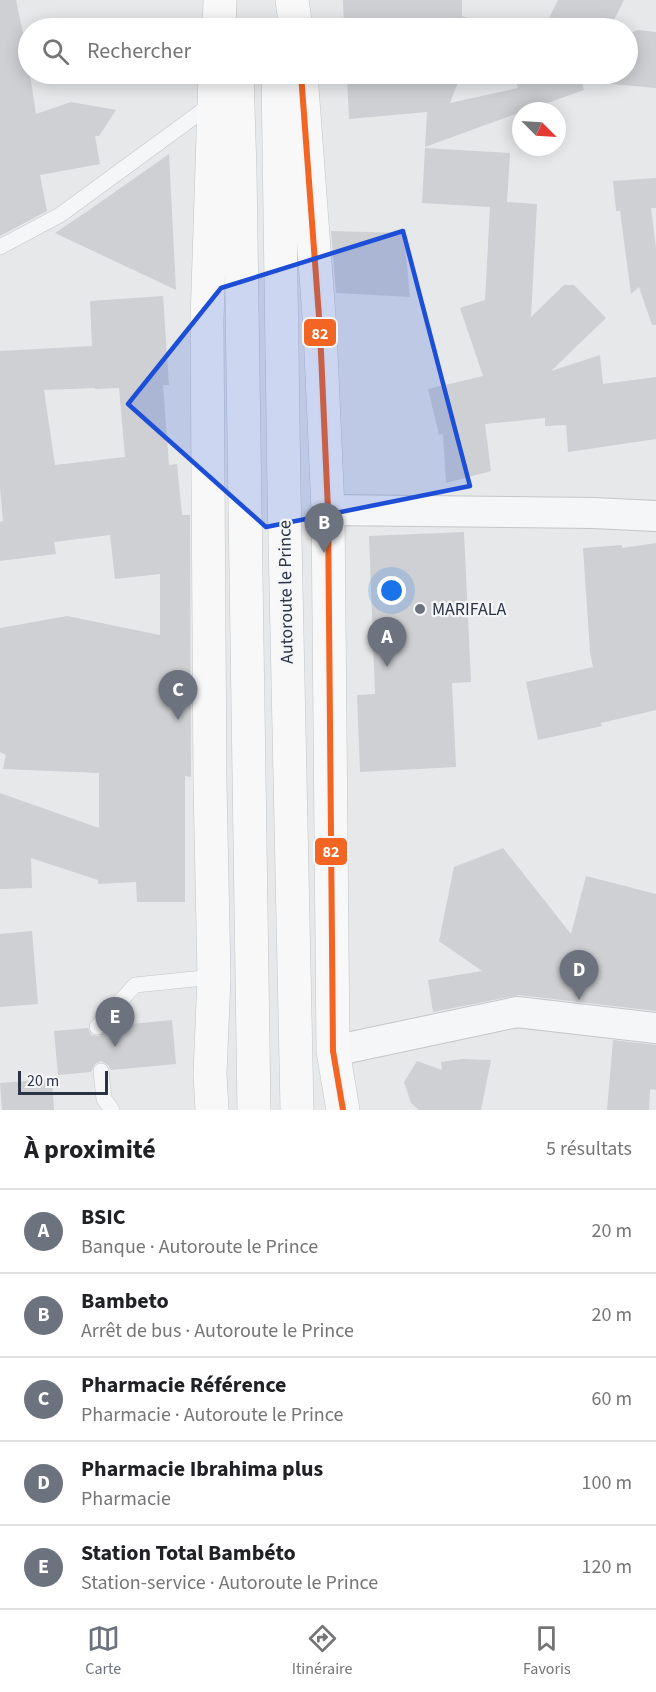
<!DOCTYPE html>
<html lang="fr">
<head>
<meta charset="utf-8">
<style>
	body { margin:0; font-family:"Source Sans 3",sans-serif; background:#f6f6f6; color:#202124 }
	.compass { position:absolute; left:512px; top:102px; width:54px; height:54px; border-radius:50%; background:#fff; box-shadow:0 3px 15px #0003; rotate:114deg }
	.scale { position:absolute; left:18px; bottom:15px; width:90px; box-sizing:border-box; padding-left:6px; border:3px solid #2b3445; border-top:0; font-size:16px; line-height:21px; white-space:nowrap; color:#2b3445; -webkit-text-stroke:4px #f4f6f9; paint-order:stroke }
	.you { position:absolute; left:392px; top:591px; width:21px; height:21px; margin:-15px; border:4px solid #fff; border-radius:50%; background:#1a73e8; box-shadow:0 0 0 9px #1a73e833 }
	.badge { display:grid; place-items:center; width:39px; height:39px; border-radius:50%; background:#6c737f; color:#fff; font-size:20px; font-weight:700 }
	.pin { position:absolute; translate:-50% -50px; filter:drop-shadow(0 2px 3px #0008) }
	.pin::after { content:''; position:absolute; top:32px; width:21px; height:18px; background:inherit; clip-path:polygon(0 0,100% 0,50% 100%) }
	.list { margin:0; padding:0; list-style:none }
	h2 { display:flex; justify-content:space-between; align-items:center; height:78px; margin:0; padding:0 24px; font-size:26px }
	h2 small { font-size:20px; font-weight:400; color:#757577 }
	.list li { display:grid; grid-template-columns:39px 1fr auto; gap:18px; align-items:center; box-sizing:border-box; height:84px; padding:0 24px; border-top:2px solid #e0e0e0 }
	.list b { display:block; font-size:22px; white-space:nowrap }
	.list p { margin:0; font-size:20px; white-space:nowrap; color:#757577 }
	.list em { font-size:20px; font-style:normal; color:#757577 }
	.icon { flex:none; width:33px; height:33px; fill:none; stroke:currentColor; stroke-width:2; stroke-linecap:round; stroke-linejoin:round }
	.map { position:relative; flex:none; width:656px; height:1110px; overflow:hidden }
	.search { position:absolute; background:#fff; box-shadow:0 3px 15px #0003; left:18px; right:18px; top:18px; height:66px; display:flex; align-items:center; gap:15px; box-sizing:border-box; padding:0 21px; border-radius:33px; color:#757577; font-size:22px }
	.sheet { height:498px; background:#fff }
	nav { display:flex; justify-content:space-around; align-items:center; box-sizing:border-box; height:84px; border-top:2px solid #e0e0e0; background:#fff; font-size:16px; color:#757577 }
	nav a { display:grid; justify-items:center; gap:3px }
	nav .on { color:#6c737f }
	.map>svg:first-child { display:block }
	.building { fill:#ced0d3; fill-rule:evenodd }
	.lines { fill:none; stroke-linecap:round; stroke-linejoin:round }
	.lane-casing { stroke:#c4c6c8; stroke-width:16 }
	.street-casing { stroke:#c4c6c8; stroke-width:32 }
	.primary-casing { stroke:#c2c5c8; stroke-width:34 }
	.lane { stroke:#f5f6f7; stroke-width:15 }
	.street { stroke:#f5f6f7; stroke-width:30 }
	.primary { stroke:#f8f8f8; stroke-width:33 }
	.bus-1-casing { stroke:#f4f6f9; stroke-width:10 }
	.bus-1 { stroke:#f26522; stroke-width:6 }
	.marked { fill:#1d4ed8; fill-opacity:0.2; stroke:#1d4ed8; stroke-width:4.5; stroke-linejoin:round }
	.poi-dot { fill:#6c737f; stroke:#f4f6f9; stroke-width:2 }
	.labels { text-anchor:middle; dominant-baseline:central; stroke-width:4.5; stroke-linejoin:round; paint-order:stroke }
	.street-label { font-size:18px; fill:#2b3445; stroke:#f4f6f9 }
	.poi-label { font-size:18px; fill:#2b3445; stroke:#f4f6f9; text-anchor:start }
	.line-badge { stroke:#f4f6f9; stroke-width:2 }
	.badge-label { font-size:16px; text-anchor:middle; font-weight:bold; fill:#fff }
</style>
</head>
<body>
<div class="map">
<svg width="656" height="1110" viewBox="0 0 656 1110">
	<rect width="100%" height="100%" fill="#e6e8ea"/>
	<path class="building" d="M0,0H16L24,38H25L28,74H30L36,114L71,102L116,110L99,136H95L100,164L40,175L47,211L0,236Z
		M343,0H462V16L472,19L469,28H470H344Z
		M558,0H624L610,28H544Z
		M638,30L656,32V88L611,84V74H627V34Z
		M347,74H461L450,103L518,88L514,75L517,74H569L570,78L580,76L584,90L525,111H521V112L425,147L427,112L349,119Z
		M425,148L510,153L507,202L537,204L531,317L564,285H574L606,318L551,371L600,355L603,384L656,377V439L568,452L566,425L545,426V418L485,424L491,471L446,483L443,434L439,435L428,389L483,376L460,308L485,300L490,207L422,203Z
		M169,154L176,290L55,233L92,208Z
		M656,178V208H651L656,248V325H652L639,287L631,294L620,211H616L613,181Z
		M331,231L404,233L410,297L336,293Z
		M163,296L169,385H163L169,465L177,464L182,515H190L191,777L185,776V902H137L136,882L98,884V880L31,858L32,888L0,889V793L99,828V773L3,769L6,755L0,752V628L67,616L160,635V574L115,579L110,535L54,542L56,554L0,561V522L3,521L0,487V351L92,346L90,301ZM95,388V389L119,388L125,457L55,465L44,390Z
		M464,532L471,682L452,683L456,767L360,772L357,695L375,694L369,536Z
		M656,543V710L601,723L602,726L538,740L526,682L593,667L590,652L583,548L622,545V548Z
		M503,848L571,934L586,876L656,894V1011L519,995L433,1012L428,980L482,971L439,941L454,867Z
		M32,931L38,1004L0,1007V934Z
		M172,1020L176,1064L111,1070L108,1065L101,1061L95,1064L91,1072L58,1075L54,1031L88,1028L91,1035L99,1036L111,1026Z
		M613,1040L656,1045V1090L650,1089L649,1110H607Z
		M462,1059L491,1060L481,1110H419L411,1103L404,1082L417,1061L442,1070L441,1062Z
		M52,1079L54,1110H2L0,1083Z"/>
	<g class="lines">
		<defs>
			<path id="lane" d="M0,247L60,215L213,103
				M97,1027L135,985L214,977
				M101,1071L104,1099L112,1110"/>
			<path id="street" d="M328,510L594,513L656,516
				M333,1051L517,1012L656,1028"/>
			<path id="primary" d="M292,0L296,28
				M219,28L220,0
				M237,74L240,171L254,1110
				M278,74L284,490L297,1110
				M301,74L320,330L328,510L333,1051L343,1110
				M212,1110L210,1074L214,977L210,783L207,321L215,74"/>
		</defs>
		<use href="#lane" class="lane-casing"/>
		<use href="#street" class="street-casing"/>
		<use href="#primary" class="primary-casing"/>
		<use href="#lane" class="lane"/>
		<use href="#street" class="street"/>
		<use href="#primary" class="primary"/>
		<defs>
			<path id="bus-1" d="M301,74L320,330L328,510L333,1051L343,1110"/>
		</defs>
		<use href="#bus-1" class="bus-1-casing"/>
		<use href="#bus-1" class="bus-1"/>
	</g>
	<path class="marked" d="M403,231L470,486L266,527L128,404L221,288Z"/>
	<circle class="poi-dot" cx="420" cy="609" r="6"/>
	<g class="labels">
		<g class="street-label">
			<text transform="translate(286 592) rotate(-91)">Autoroute le Prince</text>
		</g>
		<g class="poi-label">
			<text x="432" y="609">MARIFALA</text>
		</g>
	</g>
	<g class="line-badge">
		<rect x="303" y="318" width="34" height="29" rx="6" fill="#f26522"/>
		<rect x="314" y="837" width="34" height="29" rx="6" fill="#f26522"/>
	</g>
	<g class="badge-label">
		<text x="320" y="339">82</text>
		<text x="331" y="857">82</text>
	</g>
</svg>
<svg class="compass" viewBox="-18 -18 36 36"><path d="M0-13l5 13h-10z" fill="#e53935"/><path d="M0 13l5-13h-10z" fill="#757577"/></svg>
<div class="scale">20 m</div>
<div class="you"></div>
<div class="pin badge" style="left:387px;top:667px">A</div>
<div class="pin badge" style="left:324px;top:553px">B</div>
<div class="pin badge" style="left:178px;top:720px">C</div>
<div class="pin badge" style="left:579px;top:1000px">D</div>
<div class="pin badge" style="left:115px;top:1047px">E</div>
<div class="search"><svg class="icon" aria-label="search" viewBox="0 0 24 24"><circle cx="10" cy="10" r="6"/><path d="M15 15l6 6"/></svg>Rechercher</div>
</div>
<section class="sheet">
<h2>À proximité<small>5 résultats</small></h2>
<ul class="list">
<li><span class="badge">A</span><div><b>BSIC</b><p>Banque · Autoroute le Prince</p></div><em>20 m</em></li>
<li><span class="badge">B</span><div><b>Bambeto</b><p>Arrêt de bus · Autoroute le Prince</p></div><em>20 m</em></li>
<li><span class="badge">C</span><div><b>Pharmacie Référence</b><p>Pharmacie · Autoroute le Prince</p></div><em>60 m</em></li>
<li><span class="badge">D</span><div><b>Pharmacie Ibrahima plus</b><p>Pharmacie</p></div><em>100 m</em></li>
<li><span class="badge">E</span><div><b>Station Total Bambéto</b><p>Station-service · Autoroute le Prince</p></div><em>120 m</em></li>
</ul>
</section>
<nav>
<a class="on"><svg class="icon" aria-label="map" viewBox="0 0 24 24"><path d="M3 6l6-2 6 2 6-2v14l-6 2-6-2-6 2zM9 4v14M15 6v14"/></svg>Carte</a>
<a><svg class="icon" aria-label="directions" viewBox="0 0 24 24"><path d="M12 3l9 9-9 9-9-9zM9 14v-3h6M13 9l2 2-2 2"/></svg>Itinéraire</a>
<a><svg class="icon" aria-label="saved" viewBox="0 0 24 24"><path d="M7 4h10v16l-5-4-5 4z"/></svg>Favoris</a>
</nav>
</body>
</html>
